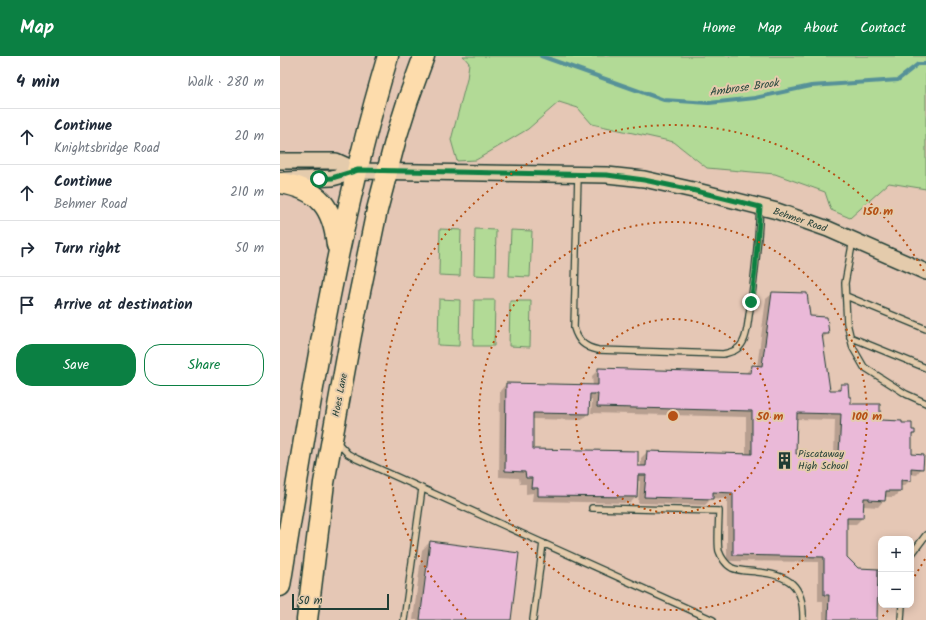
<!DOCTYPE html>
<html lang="en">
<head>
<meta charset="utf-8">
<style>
	body { margin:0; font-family:Kalam,sans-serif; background:#f2f2f3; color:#1f2937 }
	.controls { position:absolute; right:12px; bottom:12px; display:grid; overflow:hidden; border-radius:8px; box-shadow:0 2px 10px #0003 }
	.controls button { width:36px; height:36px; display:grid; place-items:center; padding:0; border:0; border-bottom:1px solid #e0e1e3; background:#fff; color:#1f2937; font:20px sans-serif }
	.scale { position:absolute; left:12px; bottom:10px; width:97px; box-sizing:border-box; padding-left:4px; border:2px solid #1f3d34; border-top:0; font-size:11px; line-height:14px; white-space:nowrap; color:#1f3d34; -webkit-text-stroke:3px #e4cbac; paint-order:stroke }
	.stop { position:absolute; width:12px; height:12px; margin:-9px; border:3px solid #0b8043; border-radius:50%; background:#fff }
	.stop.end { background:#0b8043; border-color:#fff; box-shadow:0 1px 4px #0008 }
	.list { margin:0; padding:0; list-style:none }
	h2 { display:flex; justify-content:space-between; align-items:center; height:52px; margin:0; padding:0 16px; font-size:17px }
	h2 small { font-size:13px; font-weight:400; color:#747a83 }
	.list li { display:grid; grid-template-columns:26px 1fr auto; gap:12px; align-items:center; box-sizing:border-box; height:56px; padding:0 16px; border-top:1px solid #e0e1e3 }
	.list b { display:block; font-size:15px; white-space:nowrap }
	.list p { margin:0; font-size:13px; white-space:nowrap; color:#747a83 }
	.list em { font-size:13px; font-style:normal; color:#747a83 }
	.actions { display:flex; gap:8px; padding:12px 16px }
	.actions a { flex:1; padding:9px 0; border:1px solid #0b8043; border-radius:16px; text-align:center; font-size:14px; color:#0b8043 }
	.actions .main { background:#0b8043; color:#fff }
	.icon { flex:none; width:22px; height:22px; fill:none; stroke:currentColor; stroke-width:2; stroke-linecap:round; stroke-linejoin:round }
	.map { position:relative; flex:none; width:646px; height:564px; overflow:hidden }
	header { display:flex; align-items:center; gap:24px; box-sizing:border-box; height:56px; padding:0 20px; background:#0b8043; color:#fff }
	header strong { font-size:19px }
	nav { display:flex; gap:22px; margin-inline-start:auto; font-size:14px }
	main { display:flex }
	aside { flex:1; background:#fff }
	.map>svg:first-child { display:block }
	.green { fill:#b2da96; stroke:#688c65 }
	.shadow { fill:#0003; fill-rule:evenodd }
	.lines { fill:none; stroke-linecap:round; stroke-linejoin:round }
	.stream { stroke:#579198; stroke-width:4 }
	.building { fill:#eab9d8; stroke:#1f3d34; fill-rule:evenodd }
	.lane-casing { stroke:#1f3d34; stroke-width:8 }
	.secondary-casing { stroke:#1f3d34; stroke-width:18 }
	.highway-casing { stroke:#1f3d34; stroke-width:23 }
	.lane { stroke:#e4cbac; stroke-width:5.5 }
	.secondary { stroke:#e4cbac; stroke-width:15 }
	.highway { stroke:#fddcac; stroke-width:20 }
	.route { stroke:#0b8043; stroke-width:5 }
	.ring { fill:none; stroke:#b65216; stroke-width:2; stroke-dasharray:2 4 }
	.labels { text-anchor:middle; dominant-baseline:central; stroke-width:4; stroke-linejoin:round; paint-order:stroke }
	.street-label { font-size:10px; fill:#1f3d34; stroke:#e4cbac }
	.poi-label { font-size:10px; fill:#1f3d34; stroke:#e4cbac; text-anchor:start }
	.water-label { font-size:11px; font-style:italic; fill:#24443c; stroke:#e4cbac }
	.centre { fill:#b65216; stroke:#e4cbac; stroke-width:2 }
	.ring-label { font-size:12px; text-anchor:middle; font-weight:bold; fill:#b65216; stroke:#e4cbac; stroke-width:4; stroke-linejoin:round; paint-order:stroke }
</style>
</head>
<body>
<header>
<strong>Map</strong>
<nav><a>Home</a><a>Map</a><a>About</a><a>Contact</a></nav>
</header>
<main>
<aside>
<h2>4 min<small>Walk · 280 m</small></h2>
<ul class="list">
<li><svg class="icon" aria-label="ahead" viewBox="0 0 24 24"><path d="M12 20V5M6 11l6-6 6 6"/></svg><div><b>Continue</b><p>Knightsbridge Road</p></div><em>20 m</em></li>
<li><svg class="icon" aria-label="ahead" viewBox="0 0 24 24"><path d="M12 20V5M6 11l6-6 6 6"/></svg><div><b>Continue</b><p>Behmer Road</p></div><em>210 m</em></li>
<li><svg class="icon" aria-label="right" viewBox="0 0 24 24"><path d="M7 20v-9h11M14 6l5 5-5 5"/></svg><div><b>Turn right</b></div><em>50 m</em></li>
<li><svg class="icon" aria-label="arrive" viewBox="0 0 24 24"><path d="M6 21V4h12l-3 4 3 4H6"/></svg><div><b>Arrive at destination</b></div></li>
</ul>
<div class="actions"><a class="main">Save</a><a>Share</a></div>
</aside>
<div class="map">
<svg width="646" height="564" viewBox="0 0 646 564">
	<rect width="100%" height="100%" fill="#e5c7b5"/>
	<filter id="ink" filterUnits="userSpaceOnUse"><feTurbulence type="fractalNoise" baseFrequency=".025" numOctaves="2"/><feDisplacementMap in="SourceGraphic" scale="8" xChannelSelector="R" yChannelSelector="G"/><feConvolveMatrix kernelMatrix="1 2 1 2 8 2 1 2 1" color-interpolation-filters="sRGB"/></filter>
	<g filter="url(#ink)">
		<path class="green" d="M183,0H646V133L609,127L570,162L551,154L545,136L495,118L427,112L394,86L312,68L298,52L279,46L248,73L196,104L177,105L171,84L187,23L189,7Z
			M160,173L181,174L180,220L159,219Z
			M195,173L216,174L215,220L194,219Z
			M231,174L252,175L250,221L229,220Z
			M159,243L180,244L179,290L158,289Z
			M194,244H215L214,290H193Z
			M230,245H251L250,291L229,290Z"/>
		<path class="shadow" d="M493,237L529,261L548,277L542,283L549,335H556L561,329L570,349L599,365L621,368L634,378L631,381V399L642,412L636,419L630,418V424L624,430H620V435L614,441H605L604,444L598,451L583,450L582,462L576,468H566V501L596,564H543V545H538V506L447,505V443L432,442L425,449L358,447L360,425H356V441L350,447L252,445L253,437L246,438V428H240L239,422L219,421L220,335L226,328L313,330L312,320L319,313L466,317L472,310L477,311L486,243ZM309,344H312L311,357L466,361V399L367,396L361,402V411L252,394V363L302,364L308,357ZM516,363L555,364L554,400L515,399Z
			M150,486L230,564H133L142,494Z"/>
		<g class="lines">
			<path class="stream" d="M261,0L384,44L429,47L475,42L531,30L618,24L638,8H646"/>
		</g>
		<path class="building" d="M492,236L527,237L530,260L547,261L549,278H542L550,334H561V328H568L569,341H571V348H600V364L622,365V367H632V374H635V378H632V398L644,399L643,413L631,412V425L621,424V435H606L605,445L589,444V442H584L583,462H567V501L578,512L598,513L597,564H548L549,539H544V501L453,499V437L433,436V443L364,441L366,419H358L357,441L258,440V432H251L252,422H246L245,416L225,415L226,327L318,329V312L471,317L472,309L482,310ZM310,338H318L317,351L472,355V398L367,395L366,410H358V395L253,393V357L309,358ZM517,357L561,358L559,399L516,398Z
			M150,485L239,497L231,564H140Z"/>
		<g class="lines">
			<defs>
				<path id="lane" d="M298,119L294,272C298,285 304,291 318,294L443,298C452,296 459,294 463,286C468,277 468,263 470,253C475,219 478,186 480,152
					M573,184L565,227L567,267L573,292L584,311L626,338L646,347
					M566,240L646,273
					M570,281L646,312
					M57,386L68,398L77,403L433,564
					M312,452L439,455C439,465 437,487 439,495C441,501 446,509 452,512C459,515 469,515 477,516C509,519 524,529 523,564
					M631,499L646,479
					M124,564L142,433
					M253,564L263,487
					M621,564L622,549"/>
				<path id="secondary" d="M0,105H56L78,115
					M4,124L52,122L78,115L327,119L364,123L413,134L497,155L548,173L646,216"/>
				<path id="highway" d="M0,127C39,133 53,151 57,189
					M0,530C29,352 56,173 108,0
					M27,564L44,427L71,279L97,154L116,82L128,44L144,0"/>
			</defs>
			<use href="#lane" class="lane-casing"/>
			<use href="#secondary" class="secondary-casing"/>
			<use href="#highway" class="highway-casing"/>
			<use href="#lane" class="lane"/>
			<use href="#secondary" class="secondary"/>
			<use href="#highway" class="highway"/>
		</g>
	</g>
	<g class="lines" filter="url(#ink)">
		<path class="route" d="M39,123L52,122L78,114L327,119L364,124L412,134L480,151L475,216L471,246"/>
	</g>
	<g class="ring">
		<circle cx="393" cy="360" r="97"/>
		<circle cx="393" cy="360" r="194"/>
		<path d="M645 503A290 290 0 0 1 632 524M612 550A290 290 0 0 1 600 563M186 563A290 290 0 1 1 645 217"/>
	</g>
	<defs>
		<symbol id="building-bare" viewBox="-9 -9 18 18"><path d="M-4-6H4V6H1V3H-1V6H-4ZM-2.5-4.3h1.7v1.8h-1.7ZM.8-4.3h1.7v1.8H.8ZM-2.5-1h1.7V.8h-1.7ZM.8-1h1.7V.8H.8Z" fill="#1f3d34" stroke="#e4cbac" stroke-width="2.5" paint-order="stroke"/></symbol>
	</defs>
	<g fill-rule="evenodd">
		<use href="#building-bare" x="492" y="392" width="25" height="25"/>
	</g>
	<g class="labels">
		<g class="street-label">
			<text transform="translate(520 164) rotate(19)">Behmer Road</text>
			<text transform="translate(60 339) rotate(-79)">Hoes Lane</text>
		</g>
		<g class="poi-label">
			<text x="518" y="398">Piscataway<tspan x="518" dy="12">High School</tspan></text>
		</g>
		<g class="water-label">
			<text transform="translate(464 32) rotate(-8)">Ambrose Brook</text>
		</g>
	</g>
	<circle cx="393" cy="360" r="6" class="centre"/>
	<g class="ring-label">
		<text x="598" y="159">150 m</text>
		<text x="490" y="364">50 m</text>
		<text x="587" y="364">100 m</text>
	</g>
</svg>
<div class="controls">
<button>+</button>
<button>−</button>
</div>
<div class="scale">50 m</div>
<div class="stop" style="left:39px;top:123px"></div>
<div class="stop end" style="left:471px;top:246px"></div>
</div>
</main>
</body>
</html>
